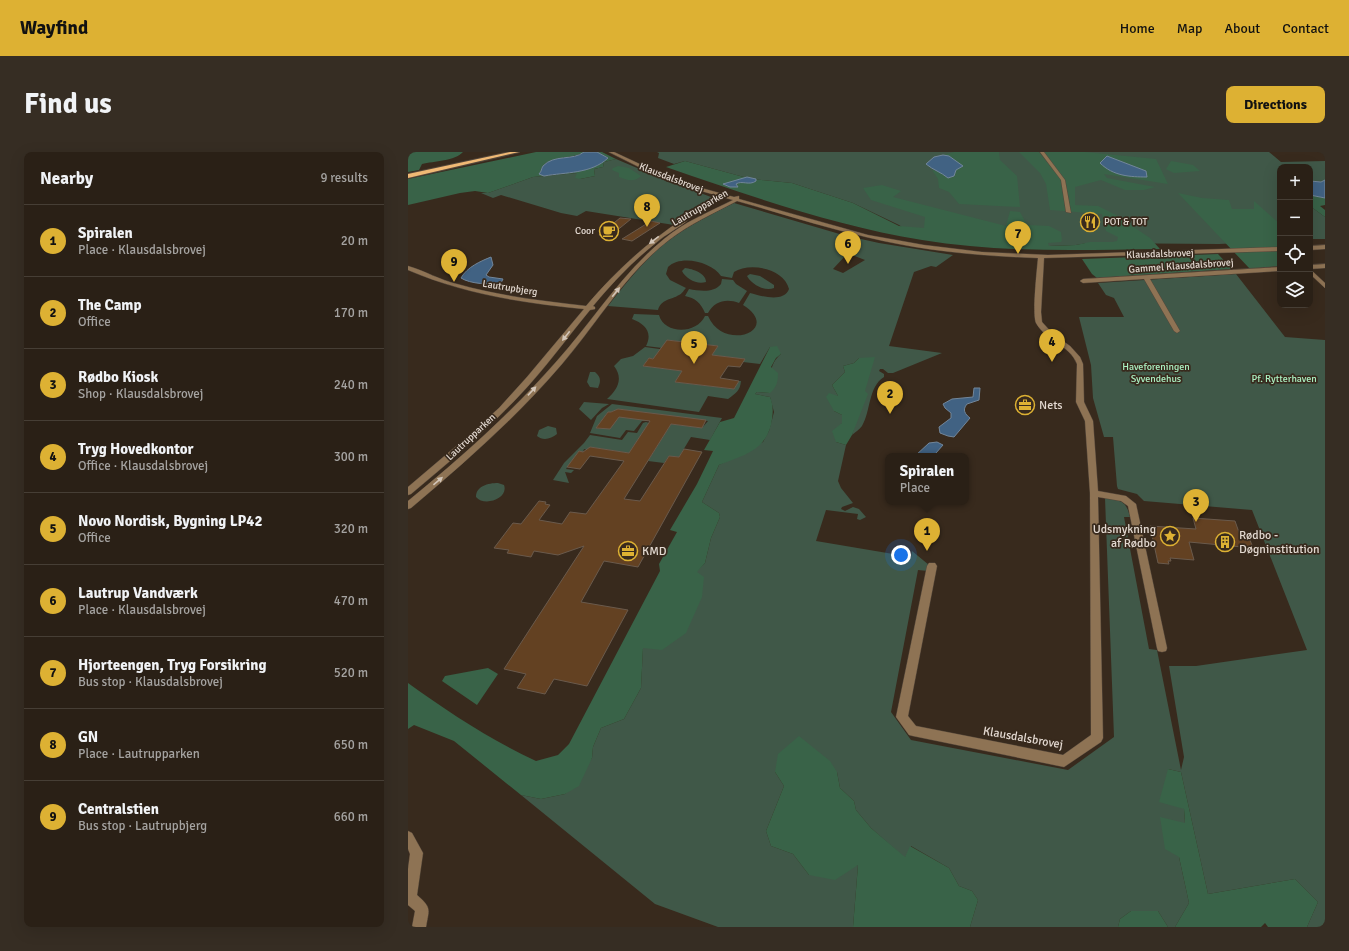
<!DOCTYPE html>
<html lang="en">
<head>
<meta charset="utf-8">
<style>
	body { margin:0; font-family:Signika,sans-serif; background:#362d23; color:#f1f3f6 }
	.controls { position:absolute; right:12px; top:12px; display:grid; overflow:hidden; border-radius:8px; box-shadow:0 4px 16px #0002 }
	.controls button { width:36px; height:36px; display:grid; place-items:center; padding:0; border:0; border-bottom:1px solid #463e35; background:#2a2016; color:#f1f3f6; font:20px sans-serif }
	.you { position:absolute; left:493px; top:403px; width:14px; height:14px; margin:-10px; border:3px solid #fff; border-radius:50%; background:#1a73e8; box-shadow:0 0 0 6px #1a73e833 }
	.badge { display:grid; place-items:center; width:26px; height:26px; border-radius:50%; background:#ddb133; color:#111; font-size:13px; font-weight:700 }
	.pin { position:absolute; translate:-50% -33px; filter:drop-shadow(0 1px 2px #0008) }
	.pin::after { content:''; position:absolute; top:21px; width:14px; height:12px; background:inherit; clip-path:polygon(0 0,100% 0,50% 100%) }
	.popup { position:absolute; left:477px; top:301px; width:84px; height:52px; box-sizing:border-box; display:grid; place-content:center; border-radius:8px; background:#2a2016; filter:drop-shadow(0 1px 3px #0005); font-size:13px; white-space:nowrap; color:#a5a3a1 }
	.popup b { font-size:15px; color:#f1f3f6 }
	.popup::after { content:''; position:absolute; left:50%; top:100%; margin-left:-8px; border:8px solid transparent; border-top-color:#2a2016 }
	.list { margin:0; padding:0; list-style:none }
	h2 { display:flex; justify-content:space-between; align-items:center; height:52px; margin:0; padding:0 16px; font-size:17px }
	h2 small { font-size:13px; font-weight:400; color:#a5a3a1 }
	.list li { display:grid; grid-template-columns:26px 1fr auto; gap:12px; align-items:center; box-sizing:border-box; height:72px; padding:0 16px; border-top:1px solid #463e35 }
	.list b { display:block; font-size:15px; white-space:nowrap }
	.list p { margin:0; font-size:13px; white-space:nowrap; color:#a5a3a1 }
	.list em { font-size:13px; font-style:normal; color:#a5a3a1 }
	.icon { flex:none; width:22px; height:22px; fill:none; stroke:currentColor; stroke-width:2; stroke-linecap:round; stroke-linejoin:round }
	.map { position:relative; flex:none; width:917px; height:775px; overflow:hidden; border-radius:8px }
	header { display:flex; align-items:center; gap:24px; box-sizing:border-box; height:56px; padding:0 20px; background:#ddb133; color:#111 }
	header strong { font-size:19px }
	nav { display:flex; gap:22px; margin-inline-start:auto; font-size:14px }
	.intro { display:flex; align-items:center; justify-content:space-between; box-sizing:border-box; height:96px; padding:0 24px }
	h1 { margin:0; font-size:28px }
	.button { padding:10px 18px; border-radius:8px; background:#ddb133; color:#111; font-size:14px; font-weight:700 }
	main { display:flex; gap:24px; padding:0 24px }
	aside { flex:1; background:#2a2016; border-radius:8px; box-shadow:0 4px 16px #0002 }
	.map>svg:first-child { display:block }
	.green { fill:#405848; fill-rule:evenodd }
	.forest { fill:#396348 }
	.water { fill:#416283; stroke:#72869a }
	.building { fill:#634122; stroke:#6a5a4c }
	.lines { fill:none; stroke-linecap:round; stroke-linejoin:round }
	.minor-casing { stroke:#53463a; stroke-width:1 }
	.major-casing { stroke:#53463a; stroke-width:2 }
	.minor { fill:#8e7354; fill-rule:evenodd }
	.major { fill:#f0b975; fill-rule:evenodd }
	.oneway { fill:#d2c5b8 }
	.labels { text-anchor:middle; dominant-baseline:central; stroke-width:3.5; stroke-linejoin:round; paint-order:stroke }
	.far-street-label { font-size:10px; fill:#e3d9d1; stroke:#382a1d }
	.far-poi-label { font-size:10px; fill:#e3d9d1; stroke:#382a1d; text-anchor:start }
	.far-park-label { font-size:10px; fill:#acf2c3; stroke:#382a1d }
	.poi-label { font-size:12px; fill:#e3d9d1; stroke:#382a1d; text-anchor:start }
	.street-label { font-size:12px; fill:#e3d9d1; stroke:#382a1d }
</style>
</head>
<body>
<header>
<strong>Wayfind</strong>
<nav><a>Home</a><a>Map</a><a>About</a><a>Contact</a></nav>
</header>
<div class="intro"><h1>Find us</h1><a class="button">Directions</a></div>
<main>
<aside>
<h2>Nearby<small>9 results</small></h2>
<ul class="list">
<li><span class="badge">1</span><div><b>Spiralen</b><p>Place · Klausdalsbrovej</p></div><em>20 m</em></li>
<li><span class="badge">2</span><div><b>The Camp</b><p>Office</p></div><em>170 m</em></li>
<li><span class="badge">3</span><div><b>Rødbo Kiosk</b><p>Shop · Klausdalsbrovej</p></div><em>240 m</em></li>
<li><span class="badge">4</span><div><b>Tryg Hovedkontor</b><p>Office · Klausdalsbrovej</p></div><em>300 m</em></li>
<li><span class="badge">5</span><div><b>Novo Nordisk, Bygning LP42</b><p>Office</p></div><em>320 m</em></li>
<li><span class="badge">6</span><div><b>Lautrup Vandværk</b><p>Place · Klausdalsbrovej</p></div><em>470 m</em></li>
<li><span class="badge">7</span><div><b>Hjorteengen, Tryg Forsikring</b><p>Bus stop · Klausdalsbrovej</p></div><em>520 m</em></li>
<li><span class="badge">8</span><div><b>GN</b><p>Place · Lautrupparken</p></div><em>650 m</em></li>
<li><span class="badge">9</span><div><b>Centralstien</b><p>Bus stop · Lautrupbjerg</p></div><em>660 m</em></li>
</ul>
</aside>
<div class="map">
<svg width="917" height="775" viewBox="0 0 917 775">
	<rect width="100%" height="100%" fill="#382a1d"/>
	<path class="green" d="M249,0H861L873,10L917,9V28L913,30L902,29V15H872V89L811,92L679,91L668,93L641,94L504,82L491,73L445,51L384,31L343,27L277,9L266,12L250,6L251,1Z
		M208,7L255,27L311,48L266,73L178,59L169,64L153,61L93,43L85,46L73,41H80L125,25L169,21L172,27L187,24L186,17L195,15L196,10Z
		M326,51L435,83L471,91L545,103L528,115L523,114L506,120L481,194L534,201L485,221H480L475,217H472L471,219L476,222V225C460,235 463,259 454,274C451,278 447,280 444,283L457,239L451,206L446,211L435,214L437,220L424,233L430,244L426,259L434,263V271L428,290L438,293L430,329L433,336L445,351L434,355L433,357L437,359L445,355L451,357L458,365L452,368L449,367L450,362L418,358L408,389L503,405L504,399L521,413L520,419L510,418L483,560L503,588L660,618L706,585L697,346C713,349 718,348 722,365H716L741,497L749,498L773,618L776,605L761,514H788L899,498L844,358L736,349L729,342L710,337L709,334L705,285H696L685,246L683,213L671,165H716L706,146L698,143L690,131L828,122L877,185L917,188V775H899L910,750L887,727L800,742L773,620L760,617L776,657L777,671L771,705L781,751L767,775H760L750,759H723L712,767L710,775H562L570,748L564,739L551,734L541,716L503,694L497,706L463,676L448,658L446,649L432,636L429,620H367L376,634L358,679L363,694L385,702L401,723L450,713L445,775H310L247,752L113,643L133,647L157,642L184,606L185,595L193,576L216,567L233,536L235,495L288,420L297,411L303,386L312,365L311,361L294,350L311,313L355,290L361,279L366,260L362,245L347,242L349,240L362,241C363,225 360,213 373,202L362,195L352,212L335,210L336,207L304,203L310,194L260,188L254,196L238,194C245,180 237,172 224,167L226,162L251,163C256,182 288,183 297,164H300C316,201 375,178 335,153L342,141C353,144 376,151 381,137C376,116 341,110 326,120L324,126L313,124C304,110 273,102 260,115L258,122L262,128L278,136C276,138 274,142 271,143C263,148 253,147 250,158L200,154C215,135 229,117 246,101C269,79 298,65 326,51ZM438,103H444L457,108L435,121L425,117Z
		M902,54L917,65V87H902Z
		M277,116C285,117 298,121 298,130C289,133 278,127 274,119Z
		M342,122L352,124L366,133V136C357,140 343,132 339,124Z
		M314,127L325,128L328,132L339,139L331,151C319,146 306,149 300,161H297C293,151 287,146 277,144L281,137C292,139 306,141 313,132Z
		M237,195L266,199L259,208L241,206L235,214L274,219L267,230L326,237L331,229H333C332,239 328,241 320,247L300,244L291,260L199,247C209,238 216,227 206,214L213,207L225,204Z
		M182,220H187C193,225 193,229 190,236L182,235L179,230Z
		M176,250L201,252L194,256L183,268L171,257Z
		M204,252L314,266L302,288L283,285L271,305L261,304L256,311L240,309L263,272L294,276L300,269L210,257L203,260H200L188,276L195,277L196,275L202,277L209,264L242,269H234L226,279L218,278L212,286L182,281L189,264Z
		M238,270L241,271L221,301L182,295L180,298L176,297L175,300L171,299L158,317L166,318L163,321L157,320L161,331L145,328L156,311L176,291L182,283L214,288L220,280L229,281L235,271Z
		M140,274L148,276L149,282C143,287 135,289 129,284L131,278Z
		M90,331L96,333C101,347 76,355 68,345C68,334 80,331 90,331Z"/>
	<path class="forest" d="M0,0H55C47,9 26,9 14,12L11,18L0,20Z
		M128,0H176C167,7 138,4 134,16C133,18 133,20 132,22L136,24C159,20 181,22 200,6L189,0H194L208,7L196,10L195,15L186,17L187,24L172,27L167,26L169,21L125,25L80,41L67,39L52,41L0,53V27Z
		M546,0H591L592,8L609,24L612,55L551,52L541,40L531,36L530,27L524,18L533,20L541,4L535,3Z
		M611,0H677L748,7L760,32L696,22L699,26L747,35L736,38H717L693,28L667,35V53L690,54L708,63L742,86L752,97C672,98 592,101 514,88C427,74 342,44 258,15L277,9L343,27L384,31L445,51L491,74L516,76L517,65L463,48L455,36L474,33L493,39L485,45L598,74L602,59L612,60L619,73L641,74L653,80L654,88L653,90L640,91L641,94L668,93L682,90H704L709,89L710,85L698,79L694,62L642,58L638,32L632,21Z
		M763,9L785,13L792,19L766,21L758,17Z
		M210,14L221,16L233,24C226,31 219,28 211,25V21L204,18L205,16Z
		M770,41L794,46L821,48L824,57H846V49L872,72V96H868L872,102V114L842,117Z
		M902,43L917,46V53L912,54L917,58V65L902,54Z
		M810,102L824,117L689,126L684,122L674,107Z
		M369,194L373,202L368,206L363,215L370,221C370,229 369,235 362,241L349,240L347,242L362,245C366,255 365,262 363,273C356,300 334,303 311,313L294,350L311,361L312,365L303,386L297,411L289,420L296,425L294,445L278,481L254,498L235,496L233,536L216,567L193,576L185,595L184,606L171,634L157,642L133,647L113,643L46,589L6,573L0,577V531C40,560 83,588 128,609L150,603L161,592L252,419L251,412L269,380L262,378L289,332L305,299L296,298L312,270L326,266L362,195Z
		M467,205L457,239L460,242L444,283L438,293L428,290L424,279L434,271V263L426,259L418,245L421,241L430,244L424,233L437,220L435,214L446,211L451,206Z
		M80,516L90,522L69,553L34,529L37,524Z
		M391,584L422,609L429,620L432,636L446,649L448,658L463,676L497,705L502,694L541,716L551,734L564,739L570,748L562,775H445L450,713L427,728L401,723L385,702L363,694L358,679L376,634L367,620L370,602Z
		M760,617L773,620L800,742L887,727L910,750L899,775H860L857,771L853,775H767L781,751L771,705L757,697L752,665L777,671L776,657L751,650Z
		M723,759H750L760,775H710L712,767Z"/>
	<path class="water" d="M176,0H189L200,6C183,22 158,20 136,24L131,22C134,19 133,17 135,14C146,2 165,9 176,0Z
		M535,3L541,4L555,14L548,18L546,24L540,26C533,20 525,18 518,12L526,5Z
		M699,4L738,19L739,25C722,25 705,24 692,11Z
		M339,25L348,27V29C341,34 334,28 328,32L330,35H322L315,32Z
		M917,28V46L902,43V29L913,30Z
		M83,105L85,113L78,123L81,125L95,127L93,131C83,133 62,132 53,126C59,115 73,109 83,105Z
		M566,236H572L571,248L559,252C554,258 557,262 562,266L546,285L540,284L532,281L531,275L543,266V261L537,256L535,252L544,247L565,245Z
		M529,290L535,293L528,301V304H507L521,291Z"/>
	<path class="building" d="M212,66L223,67L202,84L191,83Z
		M243,69L252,71L224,89L214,87Z
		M259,188L310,194L304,203L337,207L332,215L320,214L312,226L331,229L326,237L267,230L274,219L235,214L241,206L245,207Z
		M210,257L298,268L294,276L263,272L216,347L232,349L261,304L271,305L276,297L294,300L230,415L196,409L173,450L220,458L179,534L146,527L137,542L109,536L118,522L96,517L176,394L150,403L126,399L123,405L99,401L101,398L86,396L105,371L113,372L131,349L138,350L137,352L142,353L131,368L154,372L162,360L178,362L216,309L182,304L172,317L159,315L171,299L175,300L182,295L221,301L242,269L211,265L202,277L188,276L200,260H203Z
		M785,366L827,369L833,386L842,388L845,396L781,390L786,408L762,406L763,409H760L761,412L750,411L742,374L788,377Z"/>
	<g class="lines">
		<defs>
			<path id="minor" d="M201,0H206L251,21L297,37L326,45L331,44V47L460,83L516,93L574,100L640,103L872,95V99L636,106L633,160L634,170L645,182L662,194L672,205L675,212L676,250L685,269L690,339L718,344L728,352L759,496L758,499L754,500L750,499L749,496L720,354L713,349L690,345L695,586L693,590L656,615L505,584L501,583L488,565L519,414L521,411H527L529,414L500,564L508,574L655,603L683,583L682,341L677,269L668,250L669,212C662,193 637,188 628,171C624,162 629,118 630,106C572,104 515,99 458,85C415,75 372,61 329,49C306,61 282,72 261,88C217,122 190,170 154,212C109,265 56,311 3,356L0,357V349C53,306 103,261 148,210C185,169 213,122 256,87C276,70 301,60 325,48L293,39L247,23Z
				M632,0H636L657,28L663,61L658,60L653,28Z
				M275,67L280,68C271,76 258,82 249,90C225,109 204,131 185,154L187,155V157L182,158C158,187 136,218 110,245C77,280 40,311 3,342L0,343V335L60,284L91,256L119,225L176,157C115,151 56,142 0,118V114C17,119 32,128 49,132C91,144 135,149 178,154C208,119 237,92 275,67Z
				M917,93V97L902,98V94Z
				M917,112V116L902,117V113Z
				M872,115V119L742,127L772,179L769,181L766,179L736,127L675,131L672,129L675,127Z
				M902,117L917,131V136L902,122Z
				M0,679L4,681L15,701L9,743C24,756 21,757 18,775H4L7,759L0,753V717L2,702L0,697Z"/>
			<path id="major" d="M102,0H111L0,26V22Z"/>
		</defs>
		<use href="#minor" class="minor-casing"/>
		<use href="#major" class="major-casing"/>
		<use href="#minor" class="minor"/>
		<use href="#major" class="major"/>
	</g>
	<defs><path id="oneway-solid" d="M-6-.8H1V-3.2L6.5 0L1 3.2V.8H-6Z"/></defs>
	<g class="oneway">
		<use href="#oneway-solid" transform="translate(246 88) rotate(143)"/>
		<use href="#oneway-solid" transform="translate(208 140) rotate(-51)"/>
		<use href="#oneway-solid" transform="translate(158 184) rotate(128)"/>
		<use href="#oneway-solid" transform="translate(124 239) rotate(-47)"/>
		<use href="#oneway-solid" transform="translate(30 329) rotate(-40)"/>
	</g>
	<defs>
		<symbol id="restaurant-ring" viewBox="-11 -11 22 22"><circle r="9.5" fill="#382a1d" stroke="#ddb133" stroke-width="1.5"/><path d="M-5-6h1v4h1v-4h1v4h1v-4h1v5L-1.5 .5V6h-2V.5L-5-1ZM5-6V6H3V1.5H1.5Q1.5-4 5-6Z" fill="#ddb133"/></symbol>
		<symbol id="cafe-ring" viewBox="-11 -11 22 22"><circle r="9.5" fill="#382a1d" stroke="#ddb133" stroke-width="1.5"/><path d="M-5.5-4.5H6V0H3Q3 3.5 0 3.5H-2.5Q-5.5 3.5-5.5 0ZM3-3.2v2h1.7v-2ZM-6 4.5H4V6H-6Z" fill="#ddb133"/></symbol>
		<symbol id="office-ring" viewBox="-11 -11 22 22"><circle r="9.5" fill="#382a1d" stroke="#ddb133" stroke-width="1.5"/><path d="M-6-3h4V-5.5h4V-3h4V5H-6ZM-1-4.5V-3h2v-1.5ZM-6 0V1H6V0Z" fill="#ddb133"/></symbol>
		<symbol id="sight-ring" viewBox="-11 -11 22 22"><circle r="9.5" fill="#382a1d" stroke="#ddb133" stroke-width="1.5"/><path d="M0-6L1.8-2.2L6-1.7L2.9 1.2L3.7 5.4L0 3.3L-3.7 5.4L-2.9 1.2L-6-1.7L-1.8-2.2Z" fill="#ddb133"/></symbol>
		<symbol id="building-ring" viewBox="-11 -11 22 22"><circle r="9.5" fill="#382a1d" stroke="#ddb133" stroke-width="1.5"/><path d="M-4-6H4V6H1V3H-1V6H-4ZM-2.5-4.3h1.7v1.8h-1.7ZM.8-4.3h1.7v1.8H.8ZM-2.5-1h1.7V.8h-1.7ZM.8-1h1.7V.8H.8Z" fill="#ddb133"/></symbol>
	</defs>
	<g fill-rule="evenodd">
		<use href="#restaurant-ring" x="671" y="59" width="22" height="22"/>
		<use href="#cafe-ring" x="190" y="68" width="22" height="22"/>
		<use href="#office-ring" x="606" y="242" width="22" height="22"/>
		<use href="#sight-ring" x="751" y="373" width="22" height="22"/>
		<use href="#building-ring" x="806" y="379" width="22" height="22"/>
		<use href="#office-ring" x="209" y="388" width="22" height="22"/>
	</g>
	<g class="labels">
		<g class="far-street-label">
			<text transform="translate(263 26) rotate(21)">Klausdalsbrovej</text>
			<text transform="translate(292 56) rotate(-30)">Lautrupparken</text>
			<text transform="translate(752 102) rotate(-2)">Klausdalsbrovej</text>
			<text transform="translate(773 114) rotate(-4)">Gammel Klausdalsbrovej</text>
			<text transform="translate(102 136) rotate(9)">Lautrupbjerg</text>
			<text transform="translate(63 285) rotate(-43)">Lautrupparken</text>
		</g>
		<g class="far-poi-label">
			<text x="696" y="70">POT &amp; TOT</text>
			<text x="187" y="79" text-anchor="end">Coor</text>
		</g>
		<g class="far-park-label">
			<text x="748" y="215">Haveforeningen<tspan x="748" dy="12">Syvendehus</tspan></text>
			<text x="876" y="227">Pf. Rytterhaven</text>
		</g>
		<g class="poi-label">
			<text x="631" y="253">Nets</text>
			<text x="748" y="377" text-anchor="end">Udsmykning<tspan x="748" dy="14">af Rødbo</tspan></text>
			<text x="831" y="383">Rødbo -<tspan x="831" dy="14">Døgninstitution</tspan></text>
			<text x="234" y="399">KMD</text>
		</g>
		<g class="street-label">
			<text transform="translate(615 586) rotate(10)">Klausdalsbrovej</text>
		</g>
	</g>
</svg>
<div class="controls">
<button>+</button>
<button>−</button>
<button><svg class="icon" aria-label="locate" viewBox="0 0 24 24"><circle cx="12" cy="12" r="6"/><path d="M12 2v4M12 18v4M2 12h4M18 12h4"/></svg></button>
<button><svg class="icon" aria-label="layers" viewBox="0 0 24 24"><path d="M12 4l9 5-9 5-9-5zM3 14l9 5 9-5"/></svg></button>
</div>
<div class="you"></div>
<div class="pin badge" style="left:519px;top:399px">1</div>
<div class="popup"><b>Spiralen</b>Place</div>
<div class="pin badge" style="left:482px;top:262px">2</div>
<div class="pin badge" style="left:788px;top:370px">3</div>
<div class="pin badge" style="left:644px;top:210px">4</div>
<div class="pin badge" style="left:286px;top:212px">5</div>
<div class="pin badge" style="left:440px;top:112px">6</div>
<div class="pin badge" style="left:610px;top:102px">7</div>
<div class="pin badge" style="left:239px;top:75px">8</div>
<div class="pin badge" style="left:46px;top:130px">9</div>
</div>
</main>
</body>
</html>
